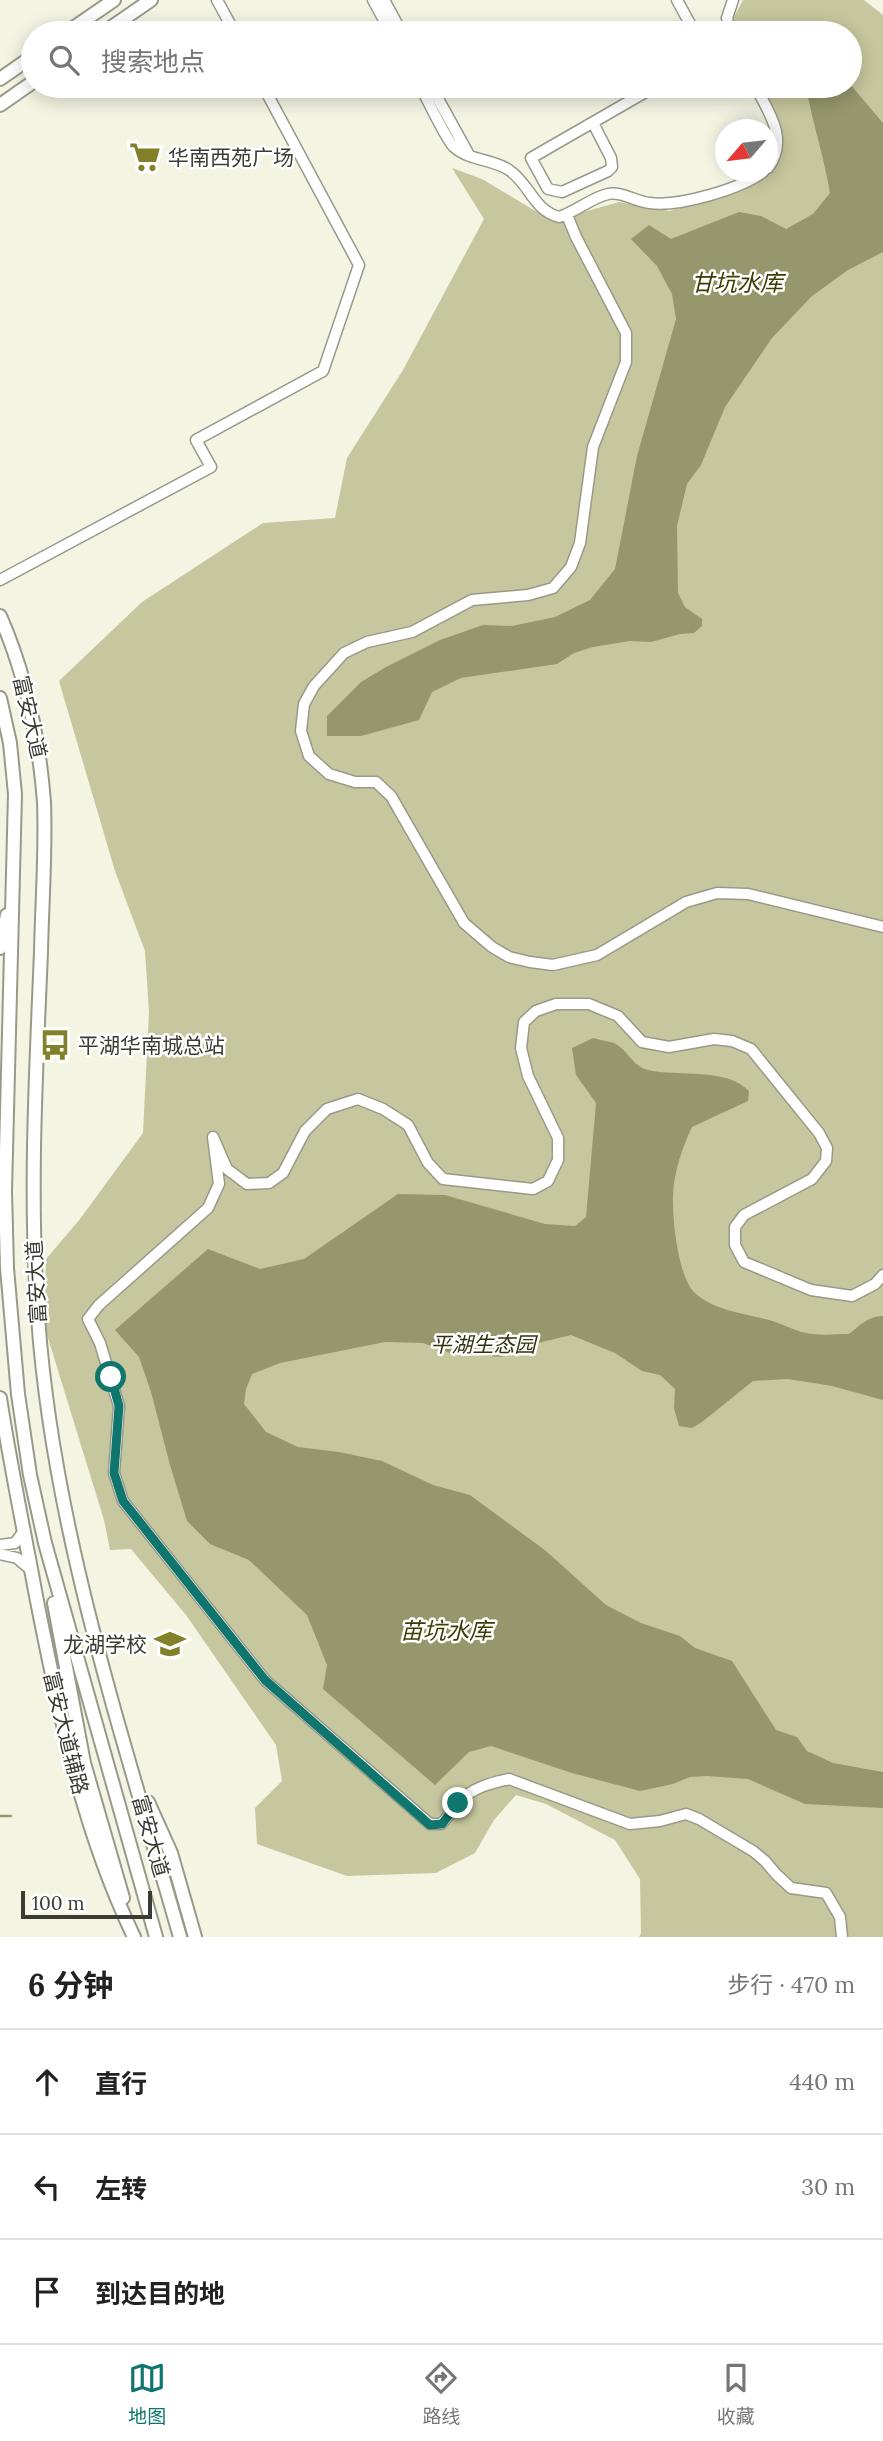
<!DOCTYPE html>
<html lang="zh">
<head>
<meta charset="utf-8">
<style>
	body { margin:0; font-family:Lora,"Noto Sans SC",serif; background:#f6f6f6; color:#222 }
	.compass { position:absolute; left:715px; top:119px; width:63px; height:63px; border-radius:50%; background:#fff; box-shadow:0 4px 18px #0003; rotate:242deg }
	.scale { position:absolute; left:21px; bottom:18px; width:131px; box-sizing:border-box; padding-left:7px; border:4px solid #3b3b34; border-top:0; font-size:19px; line-height:24px; white-space:nowrap; color:#3b3b34; -webkit-text-stroke:5px #fff; paint-order:stroke }
	.stop { position:absolute; width:21px; height:21px; margin:-16px; border:5px solid #0f766e; border-radius:50%; background:#fff }
	.stop.end { background:#0f766e; border-color:#fff; box-shadow:0 2px 7px #0008 }
	.list { margin:0; padding:0; list-style:none }
	h2 { display:flex; justify-content:space-between; align-items:center; height:91px; margin:0; padding:0 28px; font-size:30px }
	h2 small { font-size:23px; font-weight:400; color:#767676 }
	.list li { display:grid; grid-template-columns:46px 1fr auto; gap:21px; align-items:center; box-sizing:border-box; height:105px; padding:0 28px; border-top:2px solid #e0e0e0 }
	.list b { display:block; font-size:26px; white-space:nowrap }
	.list em { font-size:23px; font-style:normal; color:#767676 }
	.icon { flex:none; width:38px; height:38px; fill:none; stroke:currentColor; stroke-width:2; stroke-linecap:round; stroke-linejoin:round }
	.map { position:relative; flex:none; width:883px; height:1937px; overflow:hidden }
	.search { position:absolute; background:#fff; box-shadow:0 4px 18px #0003; left:21px; right:21px; top:21px; height:77px; display:flex; align-items:center; gap:18px; box-sizing:border-box; padding:0 24px; border-radius:38px; color:#767676; font-size:26px }
	.sheet { height:406px; background:#fff }
	nav { display:flex; justify-content:space-around; align-items:center; box-sizing:border-box; height:98px; border-top:2px solid #e0e0e0; background:#fff; font-size:19px; color:#767676 }
	nav a { display:grid; justify-items:center; gap:4px }
	nav .on { color:#0f766e }
	.map>svg:first-child { display:block }
	.green { fill:#c6c79e }
	.water { fill:#96976c }
	.lines { fill:none; stroke-linecap:round; stroke-linejoin:round }
	.stream { stroke:#96976c; stroke-width:2.5 }
	.minor-casing { stroke:#999989; stroke-width:13 }
	.major-casing { stroke:#999989; stroke-width:16 }
	.minor { stroke:#fff; stroke-width:10 }
	.major { stroke:#fff; stroke-width:12 }
	.route { stroke:#0f766e; stroke-width:9 }
	.labels { text-anchor:middle; dominant-baseline:central; stroke-width:5; stroke-linejoin:round; paint-order:stroke }
	.poi-label { font-size:21px; fill:#3b3b34; stroke:#fff; text-anchor:start }
	.street-label { font-size:21px; fill:#3b3b34; stroke:#fff }
	.park-label { font-size:21px; font-style:italic; fill:#33320e; stroke:#fff }
	.water-label { font-size:23px; font-style:italic; fill:#3d3c03; stroke:#fff }
</style>
</head>
<body>
<div class="map">
<svg width="883" height="1937" viewBox="0 0 883 1937">
	<rect width="100%" height="100%" fill="#f3f4e2"/>
	<path class="green" d="M743,0H864L883,15V1937H639L641,1933L640,1879L615,1840L546,1804L516,1795L494,1820L475,1853L436,1873L347,1876L257,1844L255,1808L282,1781L276,1745L186,1615L131,1549L110,1550L104,1520L44,1325L46,1259L80,1219L143,1133L149,1012L145,951L115,871L59,681L142,602L263,523L335,518L347,458L403,370L484,219L452,168L482,179L552,221L619,202L670,211L765,179L782,149L764,86H850V33H736L733,19Z"/>
	<path class="water" d="M850,84L883,123V252L848,270L812,296L772,338L725,407L701,465L687,484L677,526L678,593L685,607L702,619V626L694,633L680,634L651,642L630,641L593,647L574,653L557,664L461,678L432,692L419,720L361,736H327V716L361,682L386,667L440,640L483,625L512,626L555,617L590,600L615,569L637,456L676,319L672,294L657,266L631,239L649,225L671,239L739,212L761,216L786,229L813,214L830,193C824,156 812,122 806,86H850Z
		M593,1038C599,1040 608,1041 614,1043C628,1050 632,1066 648,1070C678,1077 726,1067 749,1091L748,1101L692,1127C682,1148 674,1172 673,1195C672,1217 678,1278 695,1293C713,1310 742,1313 765,1319C779,1322 792,1330 806,1333C819,1336 836,1334 849,1334C860,1325 869,1316 883,1316V1400L832,1386L788,1379L753,1381L702,1422L692,1428L679,1426L674,1408L675,1389L660,1375L642,1371L615,1353L571,1335L530,1345L501,1357L450,1353L423,1343L385,1342L280,1363L252,1374L246,1389L244,1404L266,1432L298,1447L339,1452L382,1461L433,1485L470,1495L546,1551L606,1605L641,1623L680,1636L695,1648L732,1661L776,1730L797,1737L807,1751L833,1763L883,1772V1808L805,1804L748,1779L707,1776L690,1777L673,1784L640,1791L572,1773L491,1746L469,1752L435,1785L323,1689L327,1665L307,1615L249,1560L210,1544L187,1521L170,1465L151,1392L139,1357L115,1330L208,1249L260,1269L304,1259L398,1194L445,1195L545,1224L575,1226L586,1217L596,1103L576,1075L572,1048Z"/>
	<g class="lines">
		<path class="stream" d="M0,1816H11"/>
		<defs>
			<path id="minor" d="M217,0L235,33
				M373,0L391,33
				M384,0L402,33
				M677,0L695,33
				M730,33L727,18L733,0
				M420,86C427,98 446,140 454,147C470,161 493,159 509,170C530,184 533,210 559,217C575,212 593,197 608,194C622,191 636,202 650,203C679,207 740,189 763,172
				M431,86L469,155
				M755,86C769,112 789,140 768,168
				M593,123L611,158L612,167L608,171L562,192L548,189L531,158L656,86
				M567,215L576,237L626,333V362L593,447L580,543L571,567L553,588L528,595L472,600L412,632L367,642L344,653L314,686L304,704L301,731L309,756L329,774L355,782H376L391,796L464,923L492,947L509,957L530,962L553,965L597,955L686,902L717,893L748,894L883,927
				M0,580L211,467L196,440L323,371L359,265L263,86
				M0,1545L15,1543L24,1531
				M0,1554L17,1558L31,1570
				M842,1937L840,1917L826,1893L791,1888L776,1874L765,1861L753,1851L699,1819L686,1814L660,1821L630,1824L509,1779C490,1783 472,1788 459,1802C452,1809 448,1818 441,1824H430L265,1680L123,1501L114,1473L119,1406L100,1343L88,1319L99,1305L208,1208L219,1184L213,1137L227,1169L247,1184L269,1183L283,1173L305,1131L327,1109L358,1099L383,1109L408,1125L428,1163L443,1179L533,1189L548,1181L558,1160V1138L528,1076L521,1048L524,1022L536,1011L556,1004H589L618,1016L642,1042L669,1047L714,1039L732,1041L751,1049L819,1133L827,1148L826,1161L812,1179L744,1215L735,1227V1245L744,1262L811,1290L852,1296L875,1284L883,1275"/>
			<path id="major" d="M66,33L114,0
				M103,33L151,0
				M0,79L33,56
				M0,105L33,82
				M0,616C26,675 39,738 44,802C46,852 42,902 41,952C36,1074 29,1195 38,1317C53,1530 122,1733 180,1937
				M0,698L10,743L15,794L5,1191L7,1268L18,1394L30,1475L45,1543L156,1937
				M0,948L7,915
				M0,1398C10,1464 24,1530 36,1596C59,1713 82,1829 134,1937
				M54,1603L84,1763L123,1898
				M148,1802L171,1853L195,1937"/>
		</defs>
		<use href="#minor" class="minor-casing"/>
		<use href="#major" class="major-casing"/>
		<use href="#minor" class="minor"/>
		<use href="#major" class="major"/>
	</g>
	<g class="lines">
		<path class="route" d="M111,1377L119,1406L114,1473L123,1501L265,1680L430,1825L442,1824L458,1803"/>
	</g>
	<defs>
		<symbol id="supermarket-bare" viewBox="-9 -9 18 18"><path d="M-6-5.5h2.5l.6 2H6L4.5 2H-2.5L-4.4-4H-6ZM-1.5 3.2a1.3 1.3 0 1 0 .1 0ZM3 3.2a1.3 1.3 0 1 0 .1 0Z" fill="#82812a" stroke="#fff" stroke-width="2.5" paint-order="stroke"/></symbol>
		<symbol id="bus-bare" viewBox="-9 -9 18 18"><path d="M-5-6H5V4H4V6H2V4H-2V6H-4V4H-5ZM-3.5-4V0h7V-4ZM-3.5 1.2v1.5H-2V1.2ZM2 1.2v1.5H3.5V1.2Z" fill="#82812a" stroke="#fff" stroke-width="2.5" paint-order="stroke"/></symbol>
		<symbol id="school-bare" viewBox="-9 -9 18 18"><path d="M0-5L7-2L0 1L-7-2ZM-4 1L0 2.5L4 1V4Q0 6-4 4Z" fill="#82812a" stroke="#fff" stroke-width="2.5" paint-order="stroke"/></symbol>
	</defs>
	<g fill-rule="evenodd">
		<use href="#supermarket-bare" x="123" y="135" width="44" height="44"/>
		<use href="#bus-bare" x="33" y="1023" width="44" height="44"/>
		<use href="#school-bare" x="148" y="1622" width="44" height="44"/>
	</g>
	<g class="labels">
		<g class="poi-label">
			<text x="168" y="157">华南西苑广场</text>
			<text x="78" y="1045">平湖华南城总站</text>
			<text x="147" y="1644" text-anchor="end">龙湖学校</text>
		</g>
		<g class="street-label">
			<text transform="translate(30 717) rotate(77)">富安大道</text>
			<text transform="translate(36 1282) rotate(-93)">富安大道</text>
			<text transform="translate(66 1733) rotate(76)">富安大道辅路</text>
			<text transform="translate(151 1836) rotate(74)">富安大道</text>
		</g>
		<g class="park-label">
			<text x="483" y="1344">平湖生态园</text>
		</g>
		<g class="water-label">
			<text x="737" y="282">甘坑水库</text>
			<text x="446" y="1630">苗坑水库</text>
		</g>
	</g>
</svg>
<svg class="compass" viewBox="-18 -18 36 36"><path d="M0-13l5 13h-10z" fill="#e53935"/><path d="M0 13l5-13h-10z" fill="#767676"/></svg>
<div class="scale">100 m</div>
<div class="stop" style="left:111px;top:1377px"></div>
<div class="stop end" style="left:458px;top:1803px"></div>
<div class="search"><svg class="icon" aria-label="search" viewBox="0 0 24 24"><circle cx="10" cy="10" r="6"/><path d="M15 15l6 6"/></svg>搜索地点</div>
</div>
<section class="sheet">
<h2>6 分钟<small>步行 · 470 m</small></h2>
<ul class="list">
<li><svg class="icon" aria-label="ahead" viewBox="0 0 24 24"><path d="M12 20V5M6 11l6-6 6 6"/></svg><div><b>直行</b></div><em>440 m</em></li>
<li><svg class="icon" aria-label="left" viewBox="0 0 24 24"><path d="M17 20v-9H6M10 6l-5 5 5 5"/></svg><div><b>左转</b></div><em>30 m</em></li>
<li><svg class="icon" aria-label="arrive" viewBox="0 0 24 24"><path d="M6 21V4h12l-3 4 3 4H6"/></svg><div><b>到达目的地</b></div></li>
</ul>
</section>
<nav>
<a class="on"><svg class="icon" aria-label="map" viewBox="0 0 24 24"><path d="M3 6l6-2 6 2 6-2v14l-6 2-6-2-6 2zM9 4v14M15 6v14"/></svg>地图</a>
<a><svg class="icon" aria-label="directions" viewBox="0 0 24 24"><path d="M12 3l9 9-9 9-9-9zM9 14v-3h6M13 9l2 2-2 2"/></svg>路线</a>
<a><svg class="icon" aria-label="saved" viewBox="0 0 24 24"><path d="M7 4h10v16l-5-4-5 4z"/></svg>收藏</a>
</nav>
</body>
</html>
